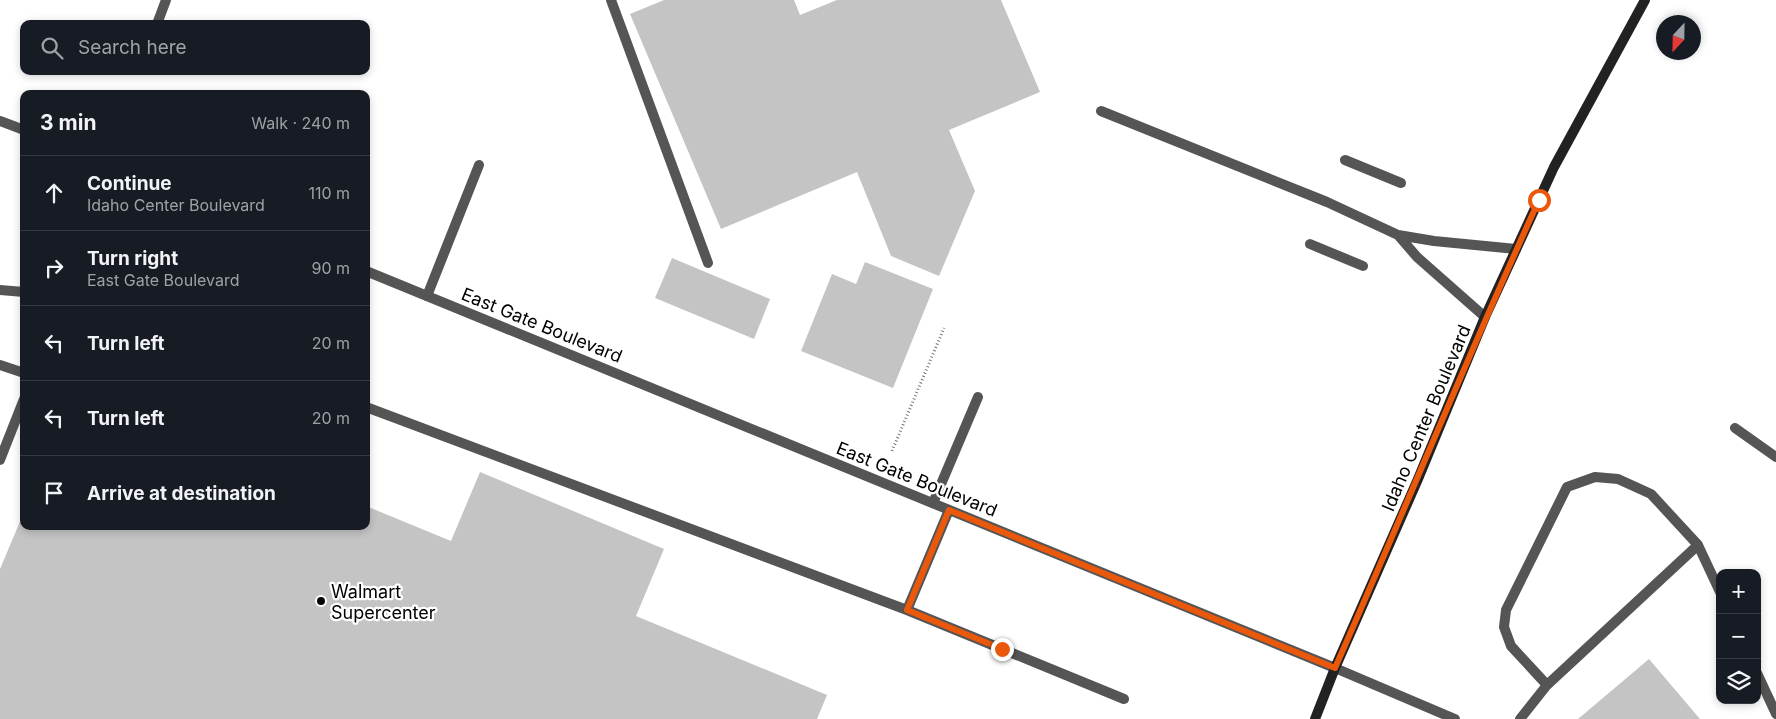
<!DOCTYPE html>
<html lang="en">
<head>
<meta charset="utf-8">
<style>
	body { margin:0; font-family:Inter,sans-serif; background:#242831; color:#f1f3f6 }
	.controls { position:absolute; right:15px; bottom:15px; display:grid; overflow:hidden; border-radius:10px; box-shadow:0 2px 8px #0003 }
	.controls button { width:45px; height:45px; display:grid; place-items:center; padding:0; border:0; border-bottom:1px solid #363941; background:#171b24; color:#f1f3f6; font:25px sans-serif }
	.compass { position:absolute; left:1656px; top:15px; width:45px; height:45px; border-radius:50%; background:#171b24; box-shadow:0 2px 8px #0003; rotate:202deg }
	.stop { position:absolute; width:15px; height:15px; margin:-11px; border:4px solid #ea580c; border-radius:50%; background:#fff }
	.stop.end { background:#ea580c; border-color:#fff; box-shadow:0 1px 5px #0008 }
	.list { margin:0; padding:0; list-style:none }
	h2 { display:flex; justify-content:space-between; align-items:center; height:65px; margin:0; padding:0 20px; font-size:21px }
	h2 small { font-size:16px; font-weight:400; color:#9ea1a6 }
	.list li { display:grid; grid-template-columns:32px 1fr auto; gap:15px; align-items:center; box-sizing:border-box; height:75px; padding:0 20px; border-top:1px solid #363941 }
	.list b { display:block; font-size:19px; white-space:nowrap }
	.list p { margin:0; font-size:16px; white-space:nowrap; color:#9ea1a6 }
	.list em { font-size:16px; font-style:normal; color:#9ea1a6 }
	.icon { flex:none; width:28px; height:28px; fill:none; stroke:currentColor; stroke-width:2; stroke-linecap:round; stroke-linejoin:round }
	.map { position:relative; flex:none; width:1776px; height:719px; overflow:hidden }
	.search { position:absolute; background:#171b24; box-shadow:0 2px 8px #0003; left:20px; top:20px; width:350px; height:55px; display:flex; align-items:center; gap:12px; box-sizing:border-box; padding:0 18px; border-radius:10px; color:#9ea1a6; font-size:19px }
	.panel { position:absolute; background:#171b24; box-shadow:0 2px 8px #0003; left:20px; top:90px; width:350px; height:440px; border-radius:10px }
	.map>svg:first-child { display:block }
	.building { fill:#c4c4c4 }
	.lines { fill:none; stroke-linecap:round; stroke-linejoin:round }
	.path { stroke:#777; stroke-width:3; stroke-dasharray:1 2.5; stroke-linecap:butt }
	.service { stroke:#555; stroke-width:10 }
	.minor { stroke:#555; stroke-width:10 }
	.tertiary { stroke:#555; stroke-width:10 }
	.secondary { stroke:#222; stroke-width:10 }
	.route { stroke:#ea580c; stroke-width:6 }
	.poi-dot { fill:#000; stroke:#fff; stroke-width:2 }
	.labels { text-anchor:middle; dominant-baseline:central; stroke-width:4.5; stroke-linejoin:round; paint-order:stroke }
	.street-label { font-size:18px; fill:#000; stroke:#fff }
	.poi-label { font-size:18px; fill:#000; stroke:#fff; text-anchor:start }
</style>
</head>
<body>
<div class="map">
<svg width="1776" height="719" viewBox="0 0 1776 719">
	<rect width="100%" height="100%" fill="#fff"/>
	<path class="building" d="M664,0H794L800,15L837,0H1001L1040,92L949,130L975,191L939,276L891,256L857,172L721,229L630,14Z
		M672,258L770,299L754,339L655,298Z
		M865,262L933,289L893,388L801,351L832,274L856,284Z
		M480,472L664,549L636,616L827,695L817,719H0V569L24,512V526H366V506L451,541Z
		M1649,659L1700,719H1578Z"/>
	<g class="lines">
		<path class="path" d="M892,451L944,328"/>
		<path class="service" d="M611,0L708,263
			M157,24L166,0
			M1101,111L1327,202L1398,235L1434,241L1516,249
			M1345,160L1401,183
			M1398,235L1417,257L1485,317
			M1310,244L1363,266
			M0,290L24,292
			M427,296L479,165
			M0,365L24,373
			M366,407L907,610L1124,699
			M1735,428L1776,457
			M0,460L24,399
			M933,503L978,397
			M907,610L949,510
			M1757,673L1776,714
			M1547,685L1511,646L1504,627L1506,610L1567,487L1595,477L1618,479L1651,494L1698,545L1720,592
			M1520,719L1547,685L1698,545"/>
		<path class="minor" d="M1335,668L1455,719"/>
		<path class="tertiary" d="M0,121L24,130
			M366,271L1335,668"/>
		<path class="secondary" d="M1315,719L1335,668L1418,479L1485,317L1554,167L1645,0"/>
	</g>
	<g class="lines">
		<path class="route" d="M1002,649L907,610L949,510L1335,668C1404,512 1468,355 1539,200"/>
	</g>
	<circle class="poi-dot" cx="321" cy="601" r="5"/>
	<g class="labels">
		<g class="street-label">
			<text transform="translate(542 325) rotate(22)">East Gate Boulevard</text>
			<text transform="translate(1426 418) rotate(-67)">Idaho Center Boulevard</text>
			<text transform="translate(917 479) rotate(22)">East Gate Boulevard</text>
		</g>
		<g class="poi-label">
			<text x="331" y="591">Walmart<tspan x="331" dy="21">Supercenter</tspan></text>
		</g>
	</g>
</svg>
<div class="controls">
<button>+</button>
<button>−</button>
<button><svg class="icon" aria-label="layers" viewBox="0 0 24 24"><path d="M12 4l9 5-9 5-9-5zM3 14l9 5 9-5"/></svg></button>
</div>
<svg class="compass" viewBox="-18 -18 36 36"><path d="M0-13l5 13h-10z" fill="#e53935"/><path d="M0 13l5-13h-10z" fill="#9ea1a6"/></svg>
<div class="stop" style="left:1539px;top:200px"></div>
<div class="stop end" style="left:1002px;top:649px"></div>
<div class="search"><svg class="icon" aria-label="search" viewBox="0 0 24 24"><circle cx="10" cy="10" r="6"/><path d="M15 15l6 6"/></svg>Search here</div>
<section class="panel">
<h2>3 min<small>Walk · 240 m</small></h2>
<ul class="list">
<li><svg class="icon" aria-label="ahead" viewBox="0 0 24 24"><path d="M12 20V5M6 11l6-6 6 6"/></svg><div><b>Continue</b><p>Idaho Center Boulevard</p></div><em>110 m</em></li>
<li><svg class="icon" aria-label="right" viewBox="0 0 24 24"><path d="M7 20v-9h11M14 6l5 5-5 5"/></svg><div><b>Turn right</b><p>East Gate Boulevard</p></div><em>90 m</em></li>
<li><svg class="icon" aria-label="left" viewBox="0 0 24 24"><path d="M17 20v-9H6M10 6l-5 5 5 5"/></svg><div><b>Turn left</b></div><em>20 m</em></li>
<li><svg class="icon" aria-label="left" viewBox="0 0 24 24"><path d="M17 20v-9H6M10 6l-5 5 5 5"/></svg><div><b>Turn left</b></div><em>20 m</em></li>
<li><svg class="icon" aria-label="arrive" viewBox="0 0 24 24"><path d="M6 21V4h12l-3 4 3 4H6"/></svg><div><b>Arrive at destination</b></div></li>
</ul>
</section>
</div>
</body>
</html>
